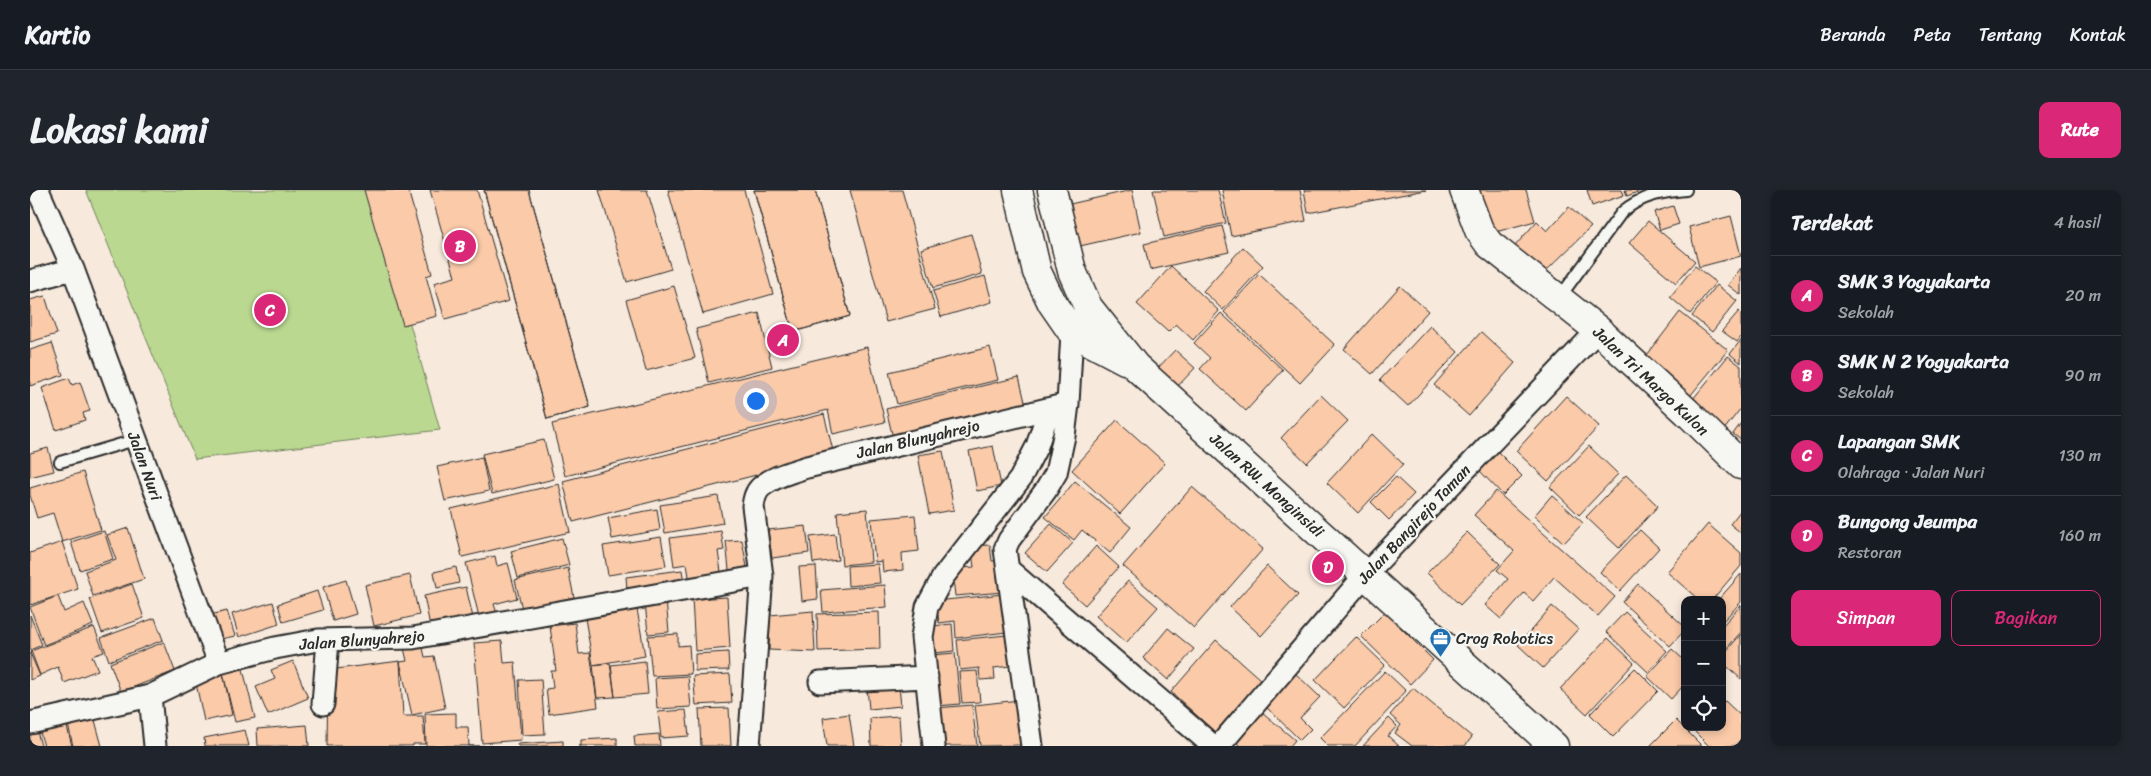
<!DOCTYPE html>
<html lang="id">
<head>
<meta charset="utf-8">
<style>
	body { margin:0; font-family:Sriracha,sans-serif; background:#20242c; color:#f1f3f6 }
	.controls { position:absolute; right:15px; bottom:15px; display:grid; overflow:hidden; border-radius:10px; box-shadow:0 2px 8px #0003 }
	.controls button { width:45px; height:45px; display:grid; place-items:center; padding:0; border:0; border-bottom:1px solid #363941; background:#171b24; color:#f1f3f6; font:25px sans-serif }
	.you { position:absolute; left:725px; top:210px; width:18px; height:18px; margin:-12px; border:4px solid #fff; border-radius:50%; background:#1a73e8; box-shadow:0 0 0 8px #1a73e833 }
	.badge { display:grid; place-items:center; width:32px; height:32px; border-radius:50%; background:#db2777; color:#fff; font-size:16px; font-weight:700 }
	.pin { position:absolute; translate:-50% -50%; border:2px solid #fff; box-shadow:0 1px 5px #0006 }
	.list { margin:0; padding:0; list-style:none }
	h2 { display:flex; justify-content:space-between; align-items:center; height:65px; margin:0; padding:0 20px; font-size:21px }
	h2 small { font-size:16px; font-weight:400; color:#9ea1a6 }
	.list li { display:grid; grid-template-columns:32px 1fr auto; gap:15px; align-items:center; box-sizing:border-box; height:80px; padding:0 20px; border-top:1px solid #363941 }
	.list b { display:block; font-size:19px; white-space:nowrap }
	.list p { margin:0; font-size:16px; white-space:nowrap; color:#9ea1a6 }
	.list em { font-size:16px; font-style:normal; color:#9ea1a6 }
	.actions { display:flex; gap:10px; padding:15px 20px }
	.actions a { flex:1; padding:11px 0; border:1px solid #db2777; border-radius:10px; text-align:center; font-size:18px; color:#db2777 }
	.actions .main { background:#db2777; color:#fff }
	.icon { flex:none; width:28px; height:28px; fill:none; stroke:currentColor; stroke-width:2; stroke-linecap:round; stroke-linejoin:round }
	.map { position:relative; flex:none; width:1711px; height:556px; overflow:hidden; border-radius:10px }
	header { display:flex; align-items:center; gap:30px; box-sizing:border-box; height:70px; padding:0 25px; background:#171b24; border-bottom:1px solid #363941 }
	header strong { font-size:24px }
	nav { display:flex; gap:28px; margin-inline-start:auto; font-size:18px }
	.intro { display:flex; align-items:center; justify-content:space-between; box-sizing:border-box; height:120px; padding:0 30px }
	h1 { margin:0; font-size:35px }
	.button { padding:12px 22px; border-radius:10px; background:#db2777; color:#fff; font-size:18px; font-weight:700 }
	main { display:flex; gap:30px; padding:0 30px }
	aside { flex:1; background:#171b24; border-radius:10px; box-shadow:0 2px 8px #0003 }
	.map>svg:first-child { display:block }
	.green { fill:#bad890; stroke:#72825e }
	.building { fill:#facaa9; stroke:#2b2b2b }
	.lines { fill:none; stroke-linecap:round; stroke-linejoin:round }
	.lane-casing { stroke:#2b2b2b; stroke-width:14 }
	.street-casing { stroke:#2b2b2b; stroke-width:25 }
	.secondary-casing { stroke:#2b2b2b; stroke-width:31 }
	.lane { stroke:#f6f6f2; stroke-width:10 }
	.street { stroke:#f6f6f2; stroke-width:21 }
	.secondary { stroke:#f6f6f2; stroke-width:28 }
	.labels { text-anchor:middle; dominant-baseline:central; stroke-width:4.5; stroke-linejoin:round; paint-order:stroke }
	.street-label { font-size:16px; fill:#2b2b2b; stroke:#f6f6f2 }
	.poi-label { font-size:16px; fill:#2b2b2b; stroke:#f6f6f2; text-anchor:start }
</style>
</head>
<body>
<header>
<strong>Kartio</strong>
<nav><a>Beranda</a><a>Peta</a><a>Tentang</a><a>Kontak</a></nav>
</header>
<div class="intro"><h1>Lokasi kami</h1><a class="button">Rute</a></div>
<main>
<div class="map">
<svg width="1711" height="556" viewBox="0 0 1711 556">
	<rect width="100%" height="100%" fill="#f7e9dc"/>
	<filter id="ink" filterUnits="userSpaceOnUse"><feTurbulence type="fractalNoise" baseFrequency=".02" numOctaves="2"/><feDisplacementMap in="SourceGraphic" scale="10" xChannelSelector="R" yChannelSelector="G"/><feConvolveMatrix kernelMatrix="1 2 1 2 8 2 1 2 1" color-interpolation-filters="sRGB"/></filter>
	<g filter="url(#ink)">
		<path class="green" d="M56,0H342L410,240L165,269Z"/>
		<path class="building" d="M334,0H378L402,84L396,86L407,126L373,135Z
			M400,0H447L479,111L415,129L404,93L425,87Z
			M454,0H499L560,217L517,229Z
			M454,0H499L560,217L517,229Z
			M569,0H617L641,79L597,92Z
			M638,0H714L743,104L673,124Z
			M724,0H785L820,126L763,142Z
			M724,0H785L820,126L763,142Z
			M820,0H872L905,119L856,132Z
			M1102,0L1111,42L1050,56L1040,14Z
			M1123,0H1188L1196,33L1134,47Z
			M1192,0H1270L1276,31L1201,46Z
			M1274,0H1396L1278,23Z
			M1443,0H1496L1505,31L1455,45Z
			M1557,0H1592L1594,5L1562,16Z
			M1595,0H1613L1597,6Z
			M1643,16L1649,34L1630,40L1624,22Z
			M1539,17L1561,37L1514,83L1485,56L1507,31L1517,41Z
			M1701,26L1711,66L1669,77L1659,37Z
			M1618,31L1665,71L1646,93L1599,53Z
			M1192,36L1199,62L1120,80L1114,54Z
			M941,44L952,84L903,98L891,59Z
			M1213,57L1233,76L1193,120L1173,101Z
			M1141,76L1189,121L1163,150L1146,134L1138,142L1107,114Z
			M1665,76L1686,92L1660,124L1640,107Z
			M1711,78V105L1698,95Z
			M1229,84L1305,155L1270,193L1194,122Z
			M955,86L962,112L911,127L903,101Z
			M1687,95L1707,111L1682,142L1662,126Z
			M644,96L665,168L616,181L596,110Z
			M1370,96L1398,121L1342,184L1314,159Z
			M15,106L27,144L0,152V110Z
			M1709,121L1711,123V147L1707,152L1692,141Z
			M1650,122L1698,160L1655,212L1614,169Z
			M729,123L742,177L679,193L666,139Z
			M1191,123L1253,180L1216,221L1170,179L1180,168L1164,153Z
			M1400,136L1428,162L1378,216L1350,190Z
			M1451,142L1485,173L1439,226L1404,195Z
			M1711,150V173L1700,164Z
			M22,153L33,185L0,196V160Z
			M837,157L855,232L803,244L798,220L535,286L522,234Z
			M960,157L968,190L867,214L859,182Z
			M1145,160L1165,178L1146,198L1126,180Z
			M1698,166L1711,176V218L1690,245L1658,215Z
			M989,187L997,220L864,252L856,219Z
			M39,188L42,195L50,192L60,221L53,223L55,230L26,240L12,198Z
			M1291,205L1318,231L1277,273L1251,248Z
			M1536,206L1569,236L1518,291L1486,261Z
			M794,224L804,265L543,332L533,291Z
			M1087,230L1135,273L1090,324L1042,280Z
			M1711,233V250L1703,244Z
			M1342,244L1373,274L1328,323L1297,293Z
			M514,250L524,289L462,304L452,264Z
			M963,256L971,296L947,301L939,261Z
			M1559,256L1588,284L1549,325L1520,297Z
			M18,258L24,281L0,287V263Z
			M1466,260L1492,286L1473,305L1447,278Z
			M913,261L924,320L899,324L888,265Z
			M452,267L459,301L415,311L407,277Z
			M53,282L71,340L32,352L23,323L7,328L0,305V298Z
			M1596,285L1628,316L1589,358L1556,327Z
			M1366,287L1384,304L1359,330L1341,312Z
			M1045,291L1101,337L1080,363L1052,340L1044,350L1015,327Z
			M529,294L540,342L432,367L421,319Z
			M1162,297L1233,359L1164,438L1093,376Z
			M1466,301L1585,407L1568,426L1524,387L1503,411L1494,403L1471,429L1455,415L1478,389L1467,380L1484,361L1444,325Z
			M1522,305L1553,333L1534,353L1504,326Z
			M688,306L693,333L635,343L630,315Z
			M627,319L630,340L582,349L578,328Z
			M837,319L841,372L812,375L807,322Z
			M1711,320V343L1700,334Z
			M885,325L889,361L872,363L873,380L853,382L852,371L845,372L841,329Z
			M1021,334L1043,353L1017,382L995,363Z
			M1678,334L1711,363V376L1682,410H1669L1637,382Z
			M776,336L779,363L742,368L738,340Z
			M98,338L114,389L63,406L55,381L86,370L77,345Z
			M1610,340L1629,358L1590,401L1570,382Z
			M74,341L83,369L50,380L41,352Z
			M691,341L694,360L688,361L692,389L660,393L657,374L644,376L640,348Z
			M1437,342L1470,374L1430,415L1397,383Z
			M805,344L808,370L783,373L780,347Z
			M631,347L636,376L578,385L573,356Z
			M532,348L539,375L488,388L481,361Z
			M712,350L717,377L699,380L696,351Z
			M32,352L48,399L0,415V363Z
			M960,355L962,371L970,370L973,402L925,406L922,379L944,377L941,356Z
			M1066,356L1089,377L1055,415L1032,395Z
			M465,366L467,376L478,373L487,408L464,414L468,427L450,431L436,373Z
			M848,374L850,393L818,396L817,376Z
			M786,376L788,409L772,411L769,377Z
			M1237,376L1268,405L1231,446L1200,417Z
			M426,377L429,393L407,398L404,382Z
			M538,378L544,407L492,419L485,390Z
			M652,380L654,392L597,399L596,387Z
			M1711,384V412L1692,432V410H1688Z
			M380,385L389,425L344,436L335,395Z
			M316,390L326,424L303,431L293,397Z
			M1098,391L1128,417L1096,453L1066,426Z
			M102,394L114,428L72,443L60,409Z
			M1608,394L1655,437V440L1640,456L1592,412Z
			M855,395L857,417L793,422L791,400Z
			M436,397L444,432L401,441L394,406Z
			M287,401L293,420L253,432L248,414Z
			M973,404L977,442L926,448L925,431L909,433L906,411Z
			M28,406L34,422L54,413L63,435L14,455L0,417Z
			M697,407L700,458L665,461L662,409Z
			M636,410L639,442L618,444L615,412Z
			M243,412L249,434L209,447L202,424Z
			M1711,415V442L1696,459L1692,456V436Z
			M1522,416L1548,439L1513,478L1488,455Z
			M607,419L615,466L563,475L555,428Z
			M197,421L205,446L181,451L176,426Z
			M783,421L785,462L739,460L740,425Z
			M849,422L850,459L788,461L787,424Z
			M1355,422L1403,470L1380,494L1331,446Z
			M1595,422L1637,461L1618,482L1576,442Z
			M0,425L12,455L0,460Z
			M125,428L133,450L79,471L71,448Z
			M545,433L549,464L560,463L568,517L519,524L516,499L523,498L521,481H526L520,436Z
			M922,434L924,461L905,463L902,436Z
			M64,437L74,462L62,466L68,480L34,493L28,477L10,485L1,461Z
			M1138,438L1164,459L1138,490L1113,468Z
			M648,444V456L659,455L661,484L622,486L618,446Z
			M1711,444V489L1692,472V466Z
			M977,445L980,476L964,478L965,489L950,490L949,478L930,480L927,450Z
			M1326,447L1355,475L1314,518L1285,490Z
			M1578,448L1604,473L1557,524L1530,499Z
			M1186,450L1231,490L1185,542L1141,502Z
			M472,451L474,473L485,472L491,550L452,553L444,453Z
			M134,452L145,481L91,502L80,473Z
			M392,454L395,467L404,466L415,518L382,525L370,472L377,471L374,458Z
			M1642,459L1655,471V494L1641,509L1617,486Z
			M698,462L699,480L665,481V464Z
			M0,463L10,486L0,490Z
			M925,463L930,514L907,516L902,465Z
			M263,471L278,508L238,525L226,497L245,489L241,480Z
			M370,471L373,526H393L395,554H383V556H297L298,480Z
			M615,471L618,504L585,507L581,475Z
			M580,473L585,507L567,508L563,475Z
			M212,475L225,528L205,532L192,479Z
			M1605,478L1628,501L1583,547L1560,524Z
			M947,481L950,512L932,513L929,482Z
			M1355,481L1376,501L1325,556H1298L1290,548Z
			M193,483L202,525L174,531L165,489Z
			M1265,483L1290,507L1270,528L1281,539L1270,550L1234,515Z
			M700,484L702,513L666,515L663,486Z
			M658,486L661,517L627,519L625,488Z
			M511,489L515,544L492,545L489,490Z
			M869,496L871,516L839,519L837,497Z
			M1383,498L1442,547L1435,556H1382L1365,543L1371,535L1360,525Z
			M989,510L994,555L950,556L945,515Z
			M1695,511L1711,526V549L1704,556H1679L1665,542L1669,537H1692V513Z
			M942,515L947,556H910L906,518Z
			M699,518L701,556H671L669,519Z
			M656,520L659,546L631,548L628,522Z
			M1232,522L1265,550L1260,556H1210L1207,553Z
			M63,523L72,556H43L37,530Z
			M426,523V537H438L439,556H454H396L395,524Z
			M819,524L824,556H797L793,528Z
			M869,526L871,556H841L840,528Z
			M1359,528L1367,536L1358,546L1369,556H1333Z
			M35,529L42,556H14L8,536Z
			M1646,530L1672,556H1620Z
			M277,535L279,556H228L227,539Z
			M6,537L11,556H0V538Z
			M215,540L219,556H175L174,548Z
			M629,544L630,556H605L604,546Z
			M587,548V556H549H551V550Z
			M533,551V556H488L487,554Z"/>
		<g class="lines">
			<defs>
				<path id="lane" d="M1530,107L1592,22C1611,6 1631,2 1656,0
					M30,272L105,250"/>
				<path id="street" d="M8,0L43,79L189,473
					M0,91L43,79
					M980,381L1183,556
					M790,492L897,487
					M120,506L125,556
					M293,514L298,450
					M0,533L120,506L189,473L245,458L288,450L383,448L732,386
					M719,556L732,386L723,316C724,310 725,303 730,298C741,287 762,282 777,277L1038,214
					M904,556L892,447L897,417L913,387L990,289L1007,256L1019,219
					M1002,556L975,359L979,350L1016,300L1026,283L1034,246L1038,214L1042,142L1050,130
					M1189,556L1336,384L1568,140"/>
				<path id="secondary" d="M988,0L1007,82L1022,113L1042,142L1095,170
					M1022,0L1042,81L1058,117L1105,176L1524,556
					M1434,0L1449,40L1459,54L1568,140L1657,222L1711,275"/>
			</defs>
			<use href="#lane" class="lane-casing"/>
			<use href="#street" class="street-casing"/>
			<use href="#secondary" class="secondary-casing"/>
			<use href="#lane" class="lane"/>
			<use href="#street" class="street"/>
			<use href="#secondary" class="secondary"/>
		</g>
	</g>
	<defs>
		<symbol id="office-pin" viewBox="-11 -11 22 30"><path d="M0 17L-7.5 6A9.5 9.5 0 1 1 7.5 6Z" fill="#1f6fb2" stroke="#f6f6f2"/><path d="M-6-3h4V-5.5h4V-3h4V5H-6ZM-1-4.5V-3h2v-1.5ZM-6 0V1H6V0Z" fill="#fff"/></symbol>
	</defs>
	<g fill-rule="evenodd">
		<use href="#office-pin" x="1398" y="436" width="25" height="34"/>
	</g>
	<g class="labels">
		<g class="street-label">
			<text transform="translate(1621 191) rotate(43)">Jalan Tri Margo Kulon</text>
			<text transform="translate(888 249) rotate(-13)">Jalan Blunyahrejo</text>
			<text transform="translate(115 276) rotate(70)">Jalan Nuri</text>
			<text transform="translate(1237 295) rotate(42)">Jalan RW. Monginsidi</text>
			<text transform="translate(1384 334) rotate(-47)">Jalan Bangirejo Taman</text>
			<text transform="translate(332 450) rotate(-4)">Jalan Blunyahrejo</text>
		</g>
		<g class="poi-label">
			<text x="1426" y="448">Crog Robotics</text>
		</g>
	</g>
</svg>
<div class="controls">
<button>+</button>
<button>−</button>
<button><svg class="icon" aria-label="locate" viewBox="0 0 24 24"><circle cx="12" cy="12" r="6"/><path d="M12 2v4M12 18v4M2 12h4M18 12h4"/></svg></button>
</div>
<div class="you"></div>
<div class="pin badge" style="left:753px;top:150px">A</div>
<div class="pin badge" style="left:430px;top:56px">B</div>
<div class="pin badge" style="left:240px;top:120px">C</div>
<div class="pin badge" style="left:1298px;top:377px">D</div>
</div>
<aside>
<h2>Terdekat<small>4 hasil</small></h2>
<ul class="list">
<li><span class="badge">A</span><div><b>SMK 3 Yogyakarta</b><p>Sekolah</p></div><em>20 m</em></li>
<li><span class="badge">B</span><div><b>SMK N 2 Yogyakarta</b><p>Sekolah</p></div><em>90 m</em></li>
<li><span class="badge">C</span><div><b>Lapangan SMK</b><p>Olahraga · Jalan Nuri</p></div><em>130 m</em></li>
<li><span class="badge">D</span><div><b>Bungong Jeumpa</b><p>Restoran</p></div><em>160 m</em></li>
</ul>
<div class="actions"><a class="main">Simpan</a><a>Bagikan</a></div>
</aside>
</main>
</body>
</html>
